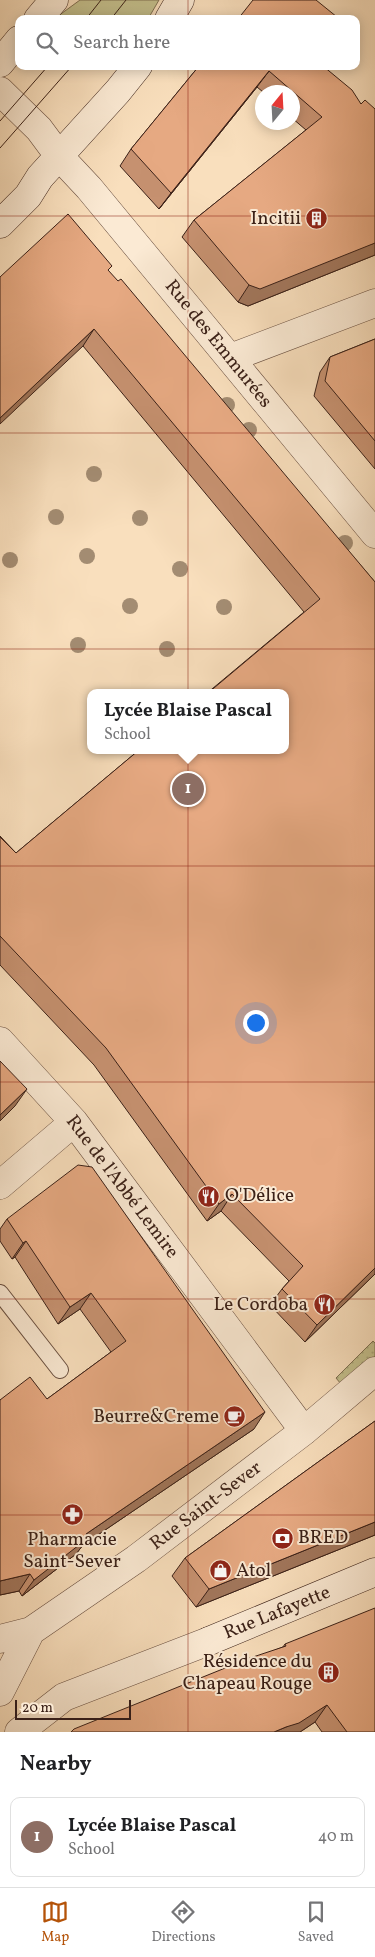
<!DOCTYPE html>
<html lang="en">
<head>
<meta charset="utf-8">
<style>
	body { margin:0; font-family:Vollkorn,serif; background:#f6f6f6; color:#202124 }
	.compass { position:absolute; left:255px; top:85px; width:45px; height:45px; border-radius:50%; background:#fff; box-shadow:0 2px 12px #0003; rotate:18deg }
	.scale { position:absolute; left:15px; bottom:12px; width:116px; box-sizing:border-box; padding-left:5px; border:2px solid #3b2118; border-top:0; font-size:14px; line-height:18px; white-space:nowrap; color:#3b2118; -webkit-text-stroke:4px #fbead4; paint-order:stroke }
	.you { position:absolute; left:255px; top:1022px; width:18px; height:18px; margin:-12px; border:4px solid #fff; border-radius:50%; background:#1a73e8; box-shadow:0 0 0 8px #1a73e833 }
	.badge { display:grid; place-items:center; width:32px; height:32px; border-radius:50%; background:#b45309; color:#fff; font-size:16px; font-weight:700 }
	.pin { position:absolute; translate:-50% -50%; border:2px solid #fff; box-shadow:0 1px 5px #0006 }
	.popup { position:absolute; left:87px; top:689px; width:202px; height:65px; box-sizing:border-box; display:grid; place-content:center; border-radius:10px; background:#fff; filter:drop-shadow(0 1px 4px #0005); font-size:16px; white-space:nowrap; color:#757577 }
	.popup b { font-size:19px; color:#202124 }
	.popup::after { content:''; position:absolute; left:50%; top:100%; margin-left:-10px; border:10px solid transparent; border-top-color:#fff }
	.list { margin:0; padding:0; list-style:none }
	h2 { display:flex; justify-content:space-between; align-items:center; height:65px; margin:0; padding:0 20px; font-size:21px }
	h2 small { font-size:16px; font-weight:400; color:#757577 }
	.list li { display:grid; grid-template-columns:32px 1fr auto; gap:15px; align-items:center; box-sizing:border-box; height:80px; margin:0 10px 10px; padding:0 10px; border:1px solid #e0e0e0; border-radius:10px }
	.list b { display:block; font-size:19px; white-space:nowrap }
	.list p { margin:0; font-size:16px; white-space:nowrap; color:#757577 }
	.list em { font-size:16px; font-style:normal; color:#757577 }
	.icon { flex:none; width:28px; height:28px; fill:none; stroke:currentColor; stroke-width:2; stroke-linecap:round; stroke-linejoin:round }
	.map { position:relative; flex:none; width:375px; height:1732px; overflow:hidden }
	.search { position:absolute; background:#fff; box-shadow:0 2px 12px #0003; left:15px; right:15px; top:15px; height:55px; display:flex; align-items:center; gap:12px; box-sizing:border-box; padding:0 18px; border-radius:10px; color:#757577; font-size:19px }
	.sheet { height:155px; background:#fff }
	nav { display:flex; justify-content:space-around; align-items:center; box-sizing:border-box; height:70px; border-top:1px solid #e0e0e0; background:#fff; font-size:14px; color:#757577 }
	nav a { display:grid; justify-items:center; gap:2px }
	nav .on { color:#b45309 }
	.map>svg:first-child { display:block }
	.grass { fill:#c4c08d; stroke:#807052 }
	.garden { fill:url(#garden-dots); stroke:#807052 }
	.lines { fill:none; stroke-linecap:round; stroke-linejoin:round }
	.lane-casing { stroke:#6a5041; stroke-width:18 }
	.street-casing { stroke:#6a5041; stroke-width:29 }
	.secondary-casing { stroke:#3b2118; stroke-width:29 }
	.lane { stroke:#fbead4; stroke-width:16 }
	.street { stroke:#fbead4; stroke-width:28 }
	.secondary { stroke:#fbead4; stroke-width:28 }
	.tram { stroke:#3b2118; stroke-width:1 }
	.tree { fill:#a38c72 }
	.wall { fill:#c69170; stroke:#3b2118 }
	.shaded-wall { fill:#a1765b; stroke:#3b2118 }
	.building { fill:#e6a982; stroke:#3b2118 }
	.grid { fill:none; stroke:#8f2418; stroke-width:1; stroke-opacity:0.55 }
	.labels { text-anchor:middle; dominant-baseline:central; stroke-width:4; stroke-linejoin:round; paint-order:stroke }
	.poi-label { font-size:19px; fill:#3b2118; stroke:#fbead4; text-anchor:end }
	.street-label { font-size:19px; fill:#3b2118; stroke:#fbead4 }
</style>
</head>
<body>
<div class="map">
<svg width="375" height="1732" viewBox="0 0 375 1732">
	<defs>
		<pattern id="garden-dots" width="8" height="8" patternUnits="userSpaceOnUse" patternTransform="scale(1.25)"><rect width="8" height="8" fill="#c4c08d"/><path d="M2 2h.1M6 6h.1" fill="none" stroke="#a9a579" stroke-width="1.8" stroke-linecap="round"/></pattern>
	</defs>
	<rect width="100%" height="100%" fill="#f9dfbd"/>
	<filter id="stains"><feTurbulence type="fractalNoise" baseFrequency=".004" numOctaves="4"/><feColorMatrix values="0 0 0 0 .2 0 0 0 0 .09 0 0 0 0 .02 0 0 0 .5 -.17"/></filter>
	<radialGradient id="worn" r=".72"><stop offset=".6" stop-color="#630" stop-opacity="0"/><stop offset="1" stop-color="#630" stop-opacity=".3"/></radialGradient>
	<path class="grass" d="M80,0H159L148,19H54Z"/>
	<path class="garden" d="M373,1341L375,1343V1379L351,1396L336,1378Z"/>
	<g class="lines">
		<defs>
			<path id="lane" d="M0,1293L60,1370"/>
			<path id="street" d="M0,91L39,129L59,156L89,188L375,534
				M230,358L375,303
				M0,1041L74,1122L304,1431
				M0,1185L74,1122
				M0,1639L31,1631
				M0,1692L31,1631L136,1559L304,1431L375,1371
				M19,1732L64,1697L209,1641"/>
			<path id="secondary" d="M38,19L54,0
				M169,19L180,0
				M0,63L19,40
				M0,224L28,196L40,177L118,91L138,66
				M209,1641L375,1572"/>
		</defs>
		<use href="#lane" class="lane-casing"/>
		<use href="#street" class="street-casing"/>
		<use href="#secondary" class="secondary-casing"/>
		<use href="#lane" class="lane"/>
		<use href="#street" class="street"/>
		<use href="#secondary" class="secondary"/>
		<path class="tram" d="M86,19L101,0
			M111,19L126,0
			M0,121L48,66
			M0,148L72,66"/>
	</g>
	<g class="tree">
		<circle cx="227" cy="405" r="8"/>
		<circle cx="249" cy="430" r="8"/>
		<circle cx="94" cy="474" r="8"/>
		<circle cx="56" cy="517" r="8"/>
		<circle cx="140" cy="518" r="8"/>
		<circle cx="345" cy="543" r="8"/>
		<circle cx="87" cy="556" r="8"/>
		<circle cx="10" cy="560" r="8"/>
		<circle cx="180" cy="569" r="8"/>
		<circle cx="130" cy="606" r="8"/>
		<circle cx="224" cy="607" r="8"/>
		<circle cx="78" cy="645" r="8"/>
		<circle cx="167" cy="649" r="8"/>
	</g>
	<path class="wall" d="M199,66H323L361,104L375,109V255L248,306L238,302L182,237L194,220L306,130L292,118V92H263L257,87L159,209L120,166L131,149Z
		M108,271L375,582V1274L305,1342L270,1305L282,1289L289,1281L221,1211L207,1221L94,1065L0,965V836L16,853L304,612L83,346Z
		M375,339V469L314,396L320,372L330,357Z
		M7,1219L254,1429L83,1545L76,1554L22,1596L19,1591L0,1595V1400L47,1399L111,1352L80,1309L58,1324L15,1257L12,1259L0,1241V1229Z
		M375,1421V1535L196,1607L172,1576L185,1558Z
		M285,1644L375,1732H322L315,1722L300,1732H71L283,1647Z"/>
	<path class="shaded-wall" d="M269,71L257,87L159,209L171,193Z
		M375,243V255L248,306L238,302L249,285Z
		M94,329L83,346L0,424V418Z
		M27,1089L15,1106L0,1121V1115Z
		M232,1194L221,1211L207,1221L219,1204Z
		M26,1241L15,1257L12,1259L23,1243Z
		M375,1268V1274L305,1342L317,1325Z
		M91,1293L80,1309L58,1324L70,1307Z
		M265,1412L254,1429L83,1545L76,1554L22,1596L34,1580L86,1534Z
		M375,1522V1535L196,1607L209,1589Z
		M30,1574L19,1591L0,1595V1581Z
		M327,1705L315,1722L300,1732H274L286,1727Z"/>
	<path class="building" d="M253,0H316L337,17L336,19H238Z
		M199,66H323L352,90L361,104L365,100L375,109V243L260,289L249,285L194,220L322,117L269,71L171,193L131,149Z
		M68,214L112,266L108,270L118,281L121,279L375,582V1268L317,1325L282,1289L303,1266L232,1194L219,1204L106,1048L0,936V837L16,853L139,750H286V693H208L320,599L94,329L0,418V277Z
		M375,339V441L325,381L330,357Z
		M0,1061L27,1089L0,1115Z
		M78,1165L92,1167L265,1412L86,1534L88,1538L34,1580L30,1574L0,1581V1400L30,1377L47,1399L126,1341L91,1293L70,1307L26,1241L23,1243L7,1219Z
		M375,1421V1522L209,1589L185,1558Z
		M375,1608V1732H347L327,1705L299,1723L286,1727L274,1732H71L74,1729L250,1658L286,1646L285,1644Z"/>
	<path class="grid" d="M188,0V19M188,66V1732M0,216H375M0,433H375M0,649H375M0,866H375M0,1082H375M0,1299H375M0,1515H375"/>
	<defs>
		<symbol id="building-disc" viewBox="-11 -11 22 22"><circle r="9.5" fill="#8f2418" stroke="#fbead4"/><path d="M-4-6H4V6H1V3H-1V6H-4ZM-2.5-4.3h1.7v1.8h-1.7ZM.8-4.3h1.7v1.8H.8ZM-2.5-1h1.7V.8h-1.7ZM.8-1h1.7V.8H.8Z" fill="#fff"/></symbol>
		<symbol id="restaurant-disc" viewBox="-11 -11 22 22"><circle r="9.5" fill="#8f2418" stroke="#fbead4"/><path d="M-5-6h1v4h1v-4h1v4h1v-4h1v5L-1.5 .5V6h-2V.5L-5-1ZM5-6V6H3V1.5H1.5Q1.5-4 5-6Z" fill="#fff"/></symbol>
		<symbol id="cafe-disc" viewBox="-11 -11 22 22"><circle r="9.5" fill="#8f2418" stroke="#fbead4"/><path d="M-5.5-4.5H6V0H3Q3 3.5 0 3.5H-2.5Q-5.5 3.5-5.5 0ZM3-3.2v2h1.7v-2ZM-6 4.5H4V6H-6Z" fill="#fff"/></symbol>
		<symbol id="pharmacy-disc" viewBox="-11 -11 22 22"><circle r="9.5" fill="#8f2418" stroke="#fbead4"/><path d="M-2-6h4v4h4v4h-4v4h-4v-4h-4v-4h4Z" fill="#fff"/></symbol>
		<symbol id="bank-disc" viewBox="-11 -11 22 22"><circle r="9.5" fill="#8f2418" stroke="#fbead4"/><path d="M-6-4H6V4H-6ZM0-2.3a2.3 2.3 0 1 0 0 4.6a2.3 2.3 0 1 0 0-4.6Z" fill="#fff"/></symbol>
		<symbol id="shop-disc" viewBox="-11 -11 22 22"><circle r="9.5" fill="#8f2418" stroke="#fbead4"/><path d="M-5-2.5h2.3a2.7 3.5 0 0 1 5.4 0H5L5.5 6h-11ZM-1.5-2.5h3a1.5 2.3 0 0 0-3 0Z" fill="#fff"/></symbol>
	</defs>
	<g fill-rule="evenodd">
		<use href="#building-disc" x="304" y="206" width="25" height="25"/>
		<use href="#restaurant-disc" x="196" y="1184" width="25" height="25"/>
		<use href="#restaurant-disc" x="312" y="1292" width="25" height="25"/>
		<use href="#cafe-disc" x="222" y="1404" width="25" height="25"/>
		<use href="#pharmacy-disc" x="60" y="1502" width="25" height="25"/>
		<use href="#bank-disc" x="270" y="1526" width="25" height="25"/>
		<use href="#shop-disc" x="208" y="1558" width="25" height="25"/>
		<use href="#building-disc" x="316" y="1660" width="25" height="25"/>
	</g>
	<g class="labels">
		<g class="poi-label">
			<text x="301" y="219">Incitii</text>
			<text x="225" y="1196" text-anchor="start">O'Délice</text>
			<text x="308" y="1305">Le Cordoba</text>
			<text x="219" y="1417">Beurre&amp;Creme</text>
			<text x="298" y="1538" text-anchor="start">BRED</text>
			<text x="72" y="1540" text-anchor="middle">Pharmacie<tspan x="72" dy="22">Saint-Sever</tspan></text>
			<text x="236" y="1571" text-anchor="start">Atol</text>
			<text x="312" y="1662">Résidence du<tspan x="312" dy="22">Chapeau Rouge</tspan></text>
		</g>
		<g class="street-label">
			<text transform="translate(218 344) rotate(51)">Rue des Emmurées</text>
			<text transform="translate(122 1187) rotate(53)">Rue de l'Abbé Lemire</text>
			<text transform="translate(206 1506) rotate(-37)">Rue Saint-Sever</text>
			<text transform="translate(277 1613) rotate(-22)">Rue Lafayette</text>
		</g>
	</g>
	<rect width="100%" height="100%" filter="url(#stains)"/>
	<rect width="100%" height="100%" fill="url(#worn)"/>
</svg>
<svg class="compass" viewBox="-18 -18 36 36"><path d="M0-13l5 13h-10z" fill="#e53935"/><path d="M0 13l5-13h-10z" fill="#757577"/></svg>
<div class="scale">20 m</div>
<div class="you"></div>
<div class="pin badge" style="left:188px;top:789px;background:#8d6e63">1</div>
<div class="popup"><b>Lycée Blaise Pascal</b>School</div>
<div class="search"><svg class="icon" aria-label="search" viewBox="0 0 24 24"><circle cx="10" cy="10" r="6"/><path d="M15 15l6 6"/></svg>Search here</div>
</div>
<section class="sheet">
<h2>Nearby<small></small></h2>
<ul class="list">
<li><span class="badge" style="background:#8d6e63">1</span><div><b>Lycée Blaise Pascal</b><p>School</p></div><em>40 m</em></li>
</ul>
</section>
<nav>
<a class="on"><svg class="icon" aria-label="map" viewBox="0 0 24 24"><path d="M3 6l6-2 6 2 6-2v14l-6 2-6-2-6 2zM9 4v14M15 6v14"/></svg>Map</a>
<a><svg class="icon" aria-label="directions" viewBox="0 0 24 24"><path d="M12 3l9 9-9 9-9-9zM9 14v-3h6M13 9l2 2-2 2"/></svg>Directions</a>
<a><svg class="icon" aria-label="saved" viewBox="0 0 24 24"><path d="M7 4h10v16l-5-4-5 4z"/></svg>Saved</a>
</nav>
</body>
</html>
